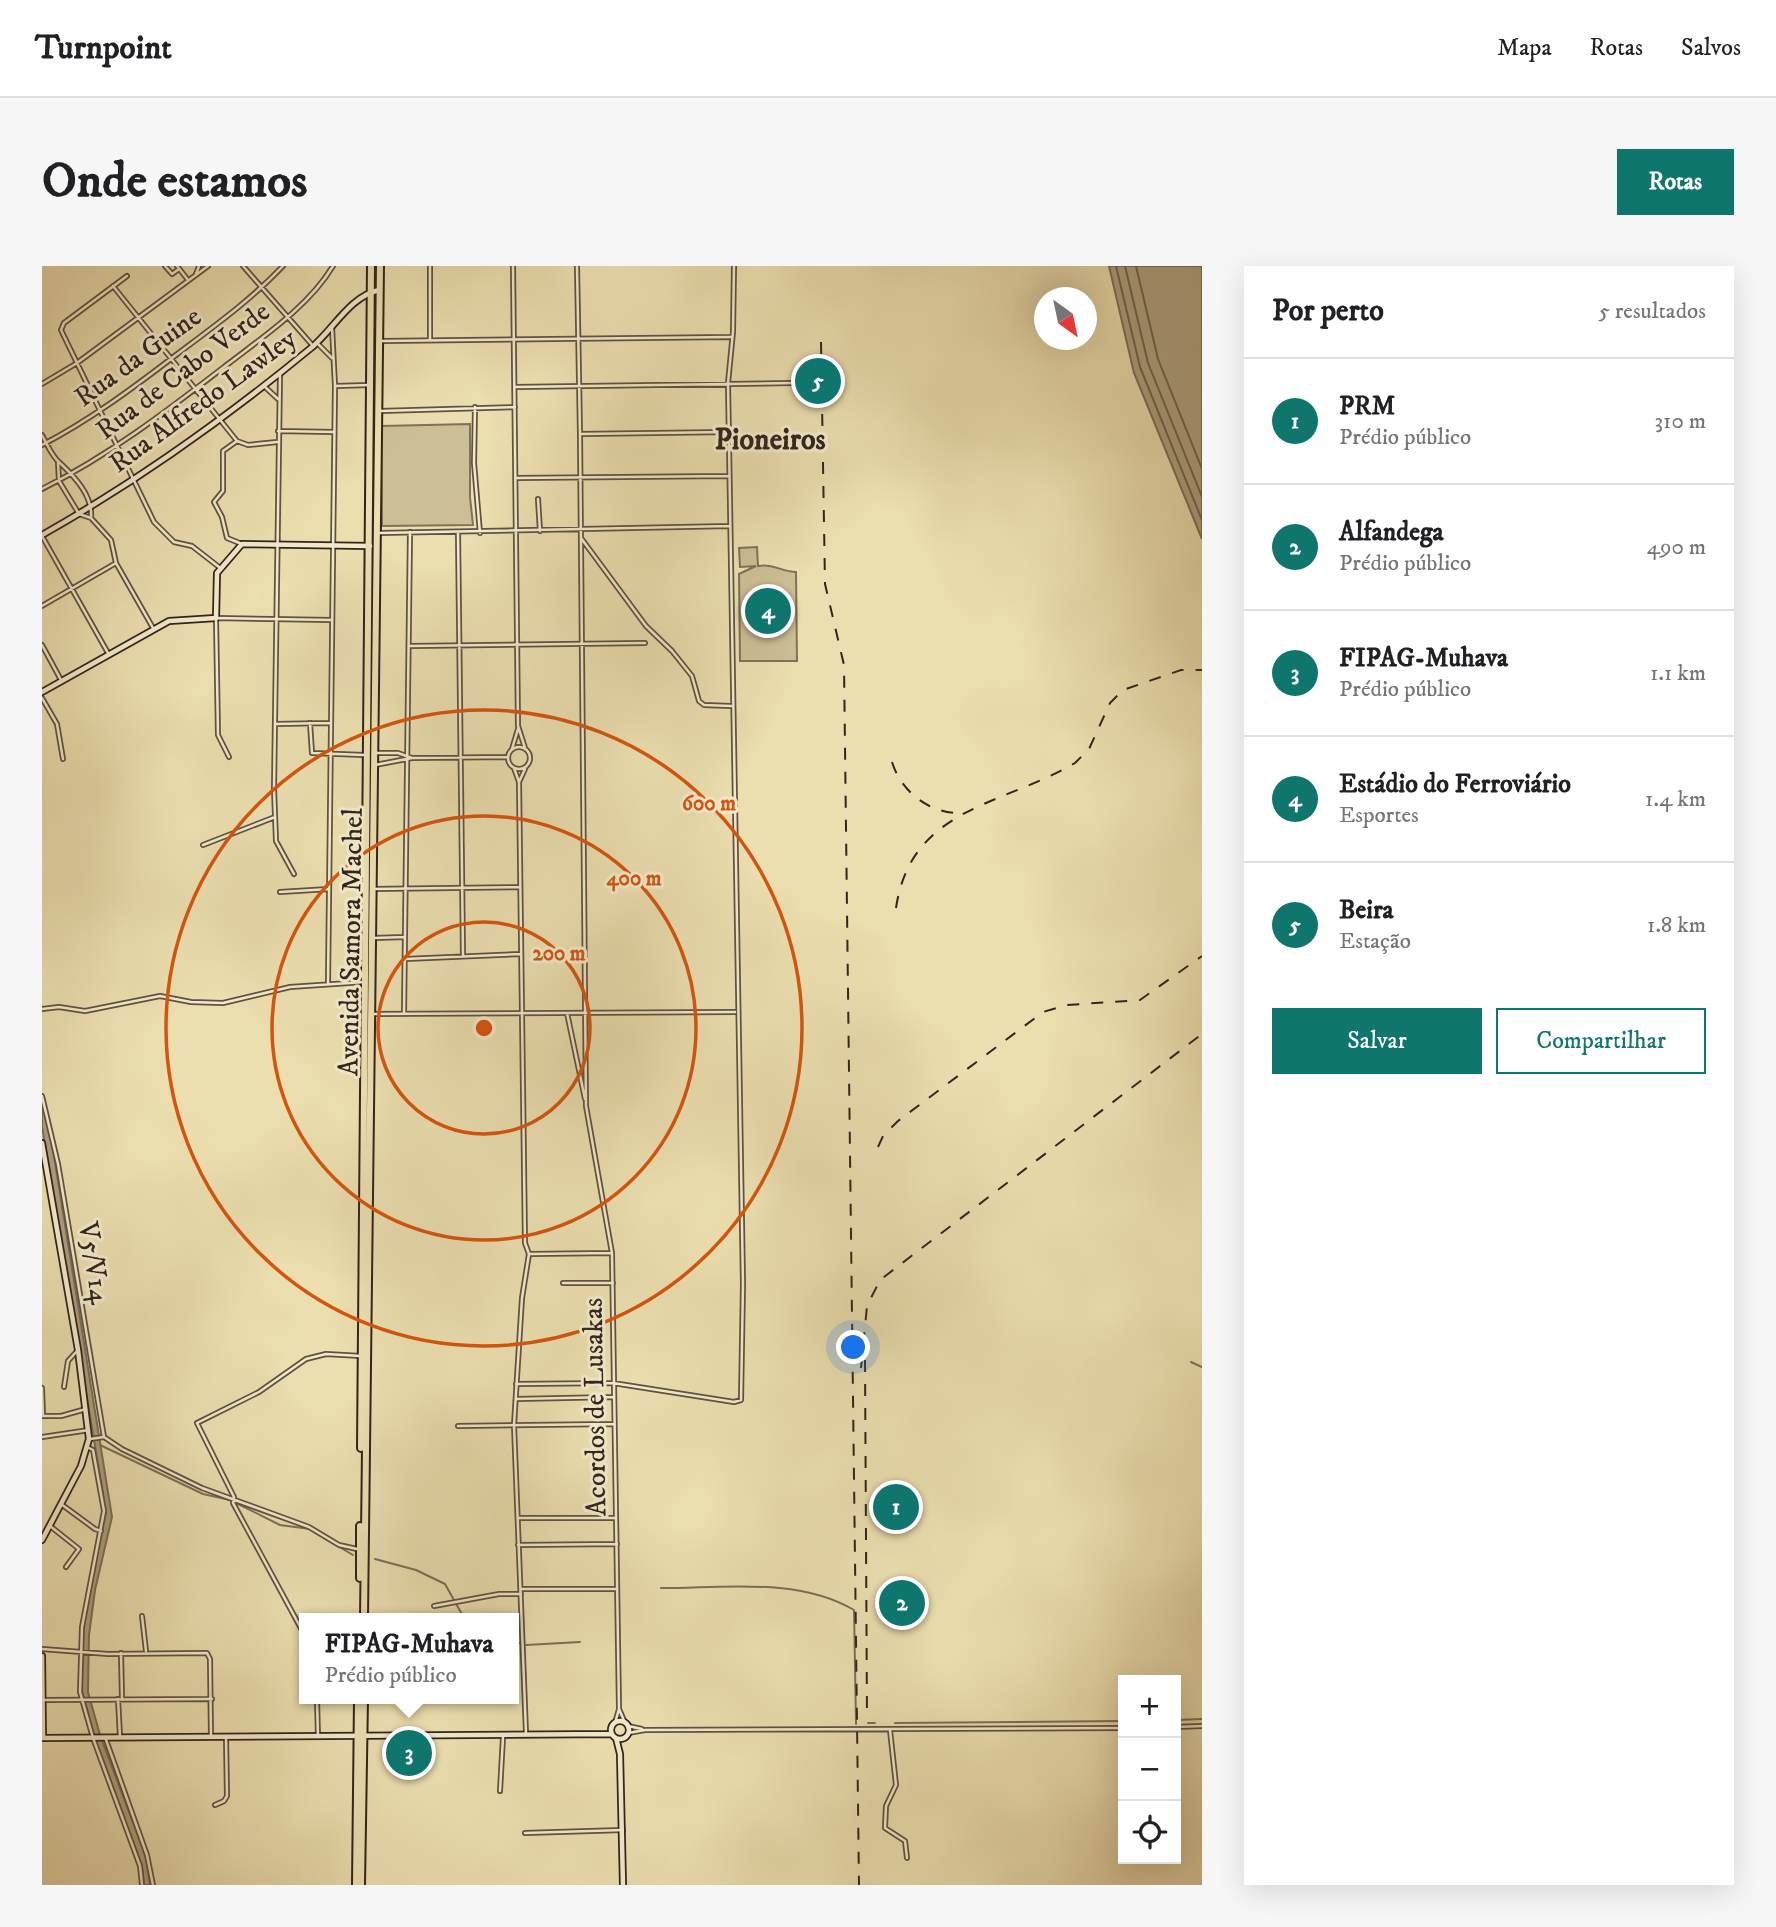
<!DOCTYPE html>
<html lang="pt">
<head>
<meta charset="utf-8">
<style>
	body { margin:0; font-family:"IM FELL DW Pica",serif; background:#f6f6f6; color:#202124 }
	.controls { position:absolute; right:21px; bottom:21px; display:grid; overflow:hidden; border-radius:0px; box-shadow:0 7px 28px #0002 }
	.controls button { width:63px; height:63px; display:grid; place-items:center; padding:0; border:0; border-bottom:2px solid #e0e0e0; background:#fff; color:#202124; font:35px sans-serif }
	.compass { position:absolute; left:992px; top:21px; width:63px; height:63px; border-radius:50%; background:#fff; box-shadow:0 7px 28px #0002; rotate:147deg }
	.you { position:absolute; left:812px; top:1082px; width:24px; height:24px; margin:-18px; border:5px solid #fff; border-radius:50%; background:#1a73e8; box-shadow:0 0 0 10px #1a73e833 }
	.badge { display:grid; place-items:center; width:46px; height:46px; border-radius:50%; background:#0f766e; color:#fff; font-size:23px; font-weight:700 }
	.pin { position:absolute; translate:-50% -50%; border:4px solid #fff; box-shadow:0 2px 7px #0006 }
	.popup { position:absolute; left:257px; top:1347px; width:220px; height:91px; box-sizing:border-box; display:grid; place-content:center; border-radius:0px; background:#fff; filter:drop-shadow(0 2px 5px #0005); font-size:23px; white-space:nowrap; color:#757577 }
	.popup b { font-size:26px; color:#202124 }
	.popup::after { content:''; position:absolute; left:50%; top:100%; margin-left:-14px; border:14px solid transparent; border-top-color:#fff }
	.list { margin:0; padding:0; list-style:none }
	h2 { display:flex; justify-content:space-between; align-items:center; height:91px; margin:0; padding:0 28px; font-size:30px }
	h2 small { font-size:23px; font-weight:400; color:#757577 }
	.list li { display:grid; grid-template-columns:46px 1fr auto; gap:21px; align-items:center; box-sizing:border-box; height:126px; padding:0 28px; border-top:2px solid #e0e0e0 }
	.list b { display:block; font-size:26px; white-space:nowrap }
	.list p { margin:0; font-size:23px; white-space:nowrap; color:#757577 }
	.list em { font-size:23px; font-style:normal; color:#757577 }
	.actions { display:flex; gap:14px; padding:21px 28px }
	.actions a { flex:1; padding:16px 0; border:2px solid #0f766e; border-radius:0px; text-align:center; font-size:24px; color:#0f766e }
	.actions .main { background:#0f766e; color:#fff }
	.icon { flex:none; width:38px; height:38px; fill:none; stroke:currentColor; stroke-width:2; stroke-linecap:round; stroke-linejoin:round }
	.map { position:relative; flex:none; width:1160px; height:1619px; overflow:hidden; border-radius:0px }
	header { display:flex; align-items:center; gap:42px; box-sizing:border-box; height:98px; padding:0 35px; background:#fff; border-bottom:2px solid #e0e0e0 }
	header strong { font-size:33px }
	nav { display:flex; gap:38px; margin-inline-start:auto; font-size:24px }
	.intro { display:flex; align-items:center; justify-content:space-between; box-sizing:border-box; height:168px; padding:0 42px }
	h1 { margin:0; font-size:49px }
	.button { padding:18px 32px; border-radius:0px; background:#0f766e; color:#fff; font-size:24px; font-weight:700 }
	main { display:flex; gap:42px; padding:0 42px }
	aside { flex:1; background:#fff; border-radius:0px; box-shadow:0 7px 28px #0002 }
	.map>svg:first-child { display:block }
	.green { fill:#ccbe96; stroke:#7f715a; stroke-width:2 }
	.water { fill:#ac9f7e; stroke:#7b6e58; stroke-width:2 }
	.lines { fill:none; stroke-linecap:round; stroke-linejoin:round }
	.shore { stroke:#6f624e; stroke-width:2 }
	.stream { stroke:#7b6e58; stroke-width:2 }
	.street-casing { stroke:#605242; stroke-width:6 }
	.secondary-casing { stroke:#32241e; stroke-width:8 }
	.highway-casing { stroke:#32241e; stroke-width:10 }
	.street { stroke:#f2eacb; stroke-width:2.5 }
	.secondary { stroke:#f2eacb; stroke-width:4.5 }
	.highway { stroke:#ebdeaf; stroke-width:6 }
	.rail { stroke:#32241e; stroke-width:2; stroke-dasharray:12 12; stroke-linecap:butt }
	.ring { fill:none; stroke:#d6540e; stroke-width:3.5 }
	.labels { text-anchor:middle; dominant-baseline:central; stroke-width:6; stroke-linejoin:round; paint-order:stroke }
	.street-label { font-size:28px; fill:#32241e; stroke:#f2eacb }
	.neighbourhood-label { font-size:30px; font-weight:bold; fill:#32241e; stroke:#f2eacb }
	.centre { fill:#d6540e; stroke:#f2eacb; stroke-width:3.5 }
	.ring-label { font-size:21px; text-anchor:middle; font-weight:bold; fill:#d6540e; stroke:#f2eacb; stroke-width:6; stroke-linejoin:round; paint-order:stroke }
</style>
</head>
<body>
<header>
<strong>Turnpoint</strong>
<nav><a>Mapa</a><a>Rotas</a><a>Salvos</a></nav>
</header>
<div class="intro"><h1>Onde estamos</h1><a class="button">Rotas</a></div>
<main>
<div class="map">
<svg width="1160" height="1619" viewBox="0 0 1160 1619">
	<rect width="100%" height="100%" fill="#ebdeaf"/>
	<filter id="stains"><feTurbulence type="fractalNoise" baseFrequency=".00286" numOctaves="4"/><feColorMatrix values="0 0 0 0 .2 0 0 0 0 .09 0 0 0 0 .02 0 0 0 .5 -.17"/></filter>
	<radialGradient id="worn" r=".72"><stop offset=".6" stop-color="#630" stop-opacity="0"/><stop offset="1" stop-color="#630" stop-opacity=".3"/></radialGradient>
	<path class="green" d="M428,158V231L431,259L340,260L339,160Z
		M715,281L716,300C731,297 740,306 754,306L755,395H698L697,308L714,300L698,301L697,282Z"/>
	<path class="water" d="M1067,0H1160V273L1092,107Z
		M0,835L7,859L70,1251L53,1324L47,1369L46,1426L58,1469L104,1591L108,1619H102L100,1600L54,1476L40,1426L39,1382L48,1314L64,1246L0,861Z"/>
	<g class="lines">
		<path class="shore" d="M1074,0L1098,101L1160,254
			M1083,0L1106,97L1160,231
			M1094,0L1116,93L1160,203"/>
		<path class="stream" d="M1149,1096L1160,1101
			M58,1179L161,1228L188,1234L238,1259L268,1263
			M282,1272L311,1289
			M333,1293L374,1304L403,1318L422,1352
			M619,1322C682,1322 756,1311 812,1344L814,1458
			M472,1377H478
			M484,1379L538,1376
			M1134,1454L1160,1453
			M826,1457H833
			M853,1457L1081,1455"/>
		<defs>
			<path id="street" d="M123,0L130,8L137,3
				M135,0L146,14
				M201,0L272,81
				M471,0L476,460L483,482
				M535,0L538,168
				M154,8L157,0
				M85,10L22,57L19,64L112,256L132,276L150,280L177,301
				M71,20L195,175L206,179L235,176
				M388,74V0
				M339,75L689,71
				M275,77L290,92
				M238,109L232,523L234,575L252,608
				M0,118L35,97L166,0
				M293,120L328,119
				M223,121L236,133
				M473,121L752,117
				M433,141L432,197L438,267
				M338,145L473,141
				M236,165L292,166
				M0,169C5,178 10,191 18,197C33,211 51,230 49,252
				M195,175L181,185V225L172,236L180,251L185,272L200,278
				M0,179C48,154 91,122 134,89C171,61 209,34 241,0
				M16,196L17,215L37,248L49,252L69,274L74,297L111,362
				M474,212L687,210
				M0,223C68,189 126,144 186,98C222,70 267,40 291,0
				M496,233L498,265
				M416,266L421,690
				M337,267L688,260
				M0,270L66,387
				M539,272L604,360L630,385L650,410L657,435L662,439L689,440
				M0,340L74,297
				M0,379L19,414
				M368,380L603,377
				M0,432L15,458L21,493
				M268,457L270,487L322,489
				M233,458L288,457
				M466 492a11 11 0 1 1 22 0a11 11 0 1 1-22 0Z
				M470,483L476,463
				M333,487H356L370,492
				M187,491L176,469L174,352L290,354
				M333,499L370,492L466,491
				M472,502L477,516L483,977L487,988L480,1032L472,1159L484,1467
				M477,516L483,503
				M161,579L233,551
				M330,623L478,621
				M238,626L287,623
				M332,672L363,671
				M363,693L479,688
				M286,717L293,120L290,61
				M0,743L17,741L43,745L118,730L149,736L181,737L248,721L322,716
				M525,747L543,833
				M329,748L693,746
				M362,748L368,266
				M0,830L16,898L62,1171
				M544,840L538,168L687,166
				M544,840L570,987L577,1443L573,1457
				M487,988L570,987
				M521,1017H571
				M474,1118L571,1117L692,1136L699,1134L701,1018L686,117L691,66L692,0
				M22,1121L26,1095L36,1084
				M0,1122L1,1150
				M474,1133L571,1131
				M0,1150H19L44,1143
				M416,1160L572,1158
				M0,1171L47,1164
				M62,1171L80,1183L160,1222L267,1261L297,1279L315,1283
				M48,1173L62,1171
				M45,1181L51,1184L62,1245L40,1361L38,1426L51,1472L98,1600L100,1619
				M19,1238L53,1263L59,1265
				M476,1252H574
				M8,1260L37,1283L24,1301
				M476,1279L575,1278
				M479,1323H574
				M392,1340L457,1328H479
				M100,1350L104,1385
				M262,1368L191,1237L192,1231L155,1157L217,1126L264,1093L284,1088L319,1090
				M0,1383L66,1388L165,1387L168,1393L169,1471
				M79,1387L80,1432
				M76,1433L78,1471
				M275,1433L276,1471
				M2,1434L170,1433
				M577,1443L583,1457
				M586,1460L600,1463
				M1134,1461L1160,1460
				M848,1464L854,1519L844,1540L843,1562L863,1575L865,1592
				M586,1467L603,1464L1081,1462
				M63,1471L105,1589L111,1619
				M458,1525L461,1471
				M173,1539L182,1535L185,1530L184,1471
				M483,1567L581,1564"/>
			<path id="secondary" d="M0,269C96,215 184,152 269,82C292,63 307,31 337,24
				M0,426L127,355L174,352L175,307L200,278L328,280
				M0,877L36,1084L47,1173L39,1200L0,1274
				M0,1390L1,1472
				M569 1464a9 9 0 1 1 18 0a9 9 0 1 1-18 0Z
				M0,1472L570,1468
				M574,1472L578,1488L581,1619"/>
			<path id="highway" d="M319,1182L329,0
				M318,1312V1260
				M322,1352L338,0
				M314,1619L316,1433
				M319,1619L322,1433"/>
		</defs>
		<use href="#street" class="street-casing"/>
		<use href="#secondary" class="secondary-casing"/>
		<use href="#highway" class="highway-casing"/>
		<use href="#street" class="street"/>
		<use href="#secondary" class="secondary"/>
		<use href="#highway" class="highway"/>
		<path class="rail" d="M779,76L783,318L802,399L817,1619
			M850,496C859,526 889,549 921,547
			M854,642C869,541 960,540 1033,497L1047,483L1068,437L1081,424L1139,404H1160
			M836,881L841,870L856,855L1001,746L1025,739L1098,734L1160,690
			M823,1094L825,1451
			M819,1102L825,1040L838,1014L1160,768"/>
	</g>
	<g class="ring">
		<circle cx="442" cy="762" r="106"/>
		<circle cx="442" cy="762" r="212"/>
		<circle cx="442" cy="762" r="318"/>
	</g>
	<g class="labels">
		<g class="street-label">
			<text transform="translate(96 91) rotate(-36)">Rua da Guine</text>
			<text transform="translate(141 105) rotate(-37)">Rua de Cabo Verde</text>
			<text transform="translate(161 135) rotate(-36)">Rua Alfredo Lawley</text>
			<text transform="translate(309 676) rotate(-89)">Avenida Samora Machel</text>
			<text transform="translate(52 997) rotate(81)">V5/V14</text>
			<text transform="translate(553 1141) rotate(-91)">Acordos de Lusakas</text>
		</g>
		<g class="neighbourhood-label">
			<text x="728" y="174">Pioneiros</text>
		</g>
	</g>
	<circle cx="442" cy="762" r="10" class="centre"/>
	<g class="ring-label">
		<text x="667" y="544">600 m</text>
		<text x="592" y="619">400 m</text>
		<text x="517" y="694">200 m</text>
	</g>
	<rect width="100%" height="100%" filter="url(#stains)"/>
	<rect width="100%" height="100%" fill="url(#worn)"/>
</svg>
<div class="controls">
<button>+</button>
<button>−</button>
<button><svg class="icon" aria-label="locate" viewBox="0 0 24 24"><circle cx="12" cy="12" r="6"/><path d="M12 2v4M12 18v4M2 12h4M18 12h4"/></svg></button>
</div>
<svg class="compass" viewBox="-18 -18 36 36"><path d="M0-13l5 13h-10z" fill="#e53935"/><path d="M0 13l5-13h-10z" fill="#757577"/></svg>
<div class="you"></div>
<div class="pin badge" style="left:854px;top:1241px">1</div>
<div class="pin badge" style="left:860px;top:1337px">2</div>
<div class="pin badge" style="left:367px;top:1487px">3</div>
<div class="popup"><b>FIPAG-Muhava</b>Prédio público</div>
<div class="pin badge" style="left:726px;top:345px">4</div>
<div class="pin badge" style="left:776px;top:115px">5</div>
</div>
<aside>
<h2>Por perto<small>5 resultados</small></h2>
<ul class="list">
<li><span class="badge">1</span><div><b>PRM</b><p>Prédio público</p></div><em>310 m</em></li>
<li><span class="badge">2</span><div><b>Alfandega</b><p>Prédio público</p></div><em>490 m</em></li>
<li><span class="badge">3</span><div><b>FIPAG-Muhava</b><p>Prédio público</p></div><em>1.1 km</em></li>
<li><span class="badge">4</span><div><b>Estádio do Ferroviário</b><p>Esportes</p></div><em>1.4 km</em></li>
<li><span class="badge">5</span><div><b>Beira</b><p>Estação</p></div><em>1.8 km</em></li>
</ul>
<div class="actions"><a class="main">Salvar</a><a>Compartilhar</a></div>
</aside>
</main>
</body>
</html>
